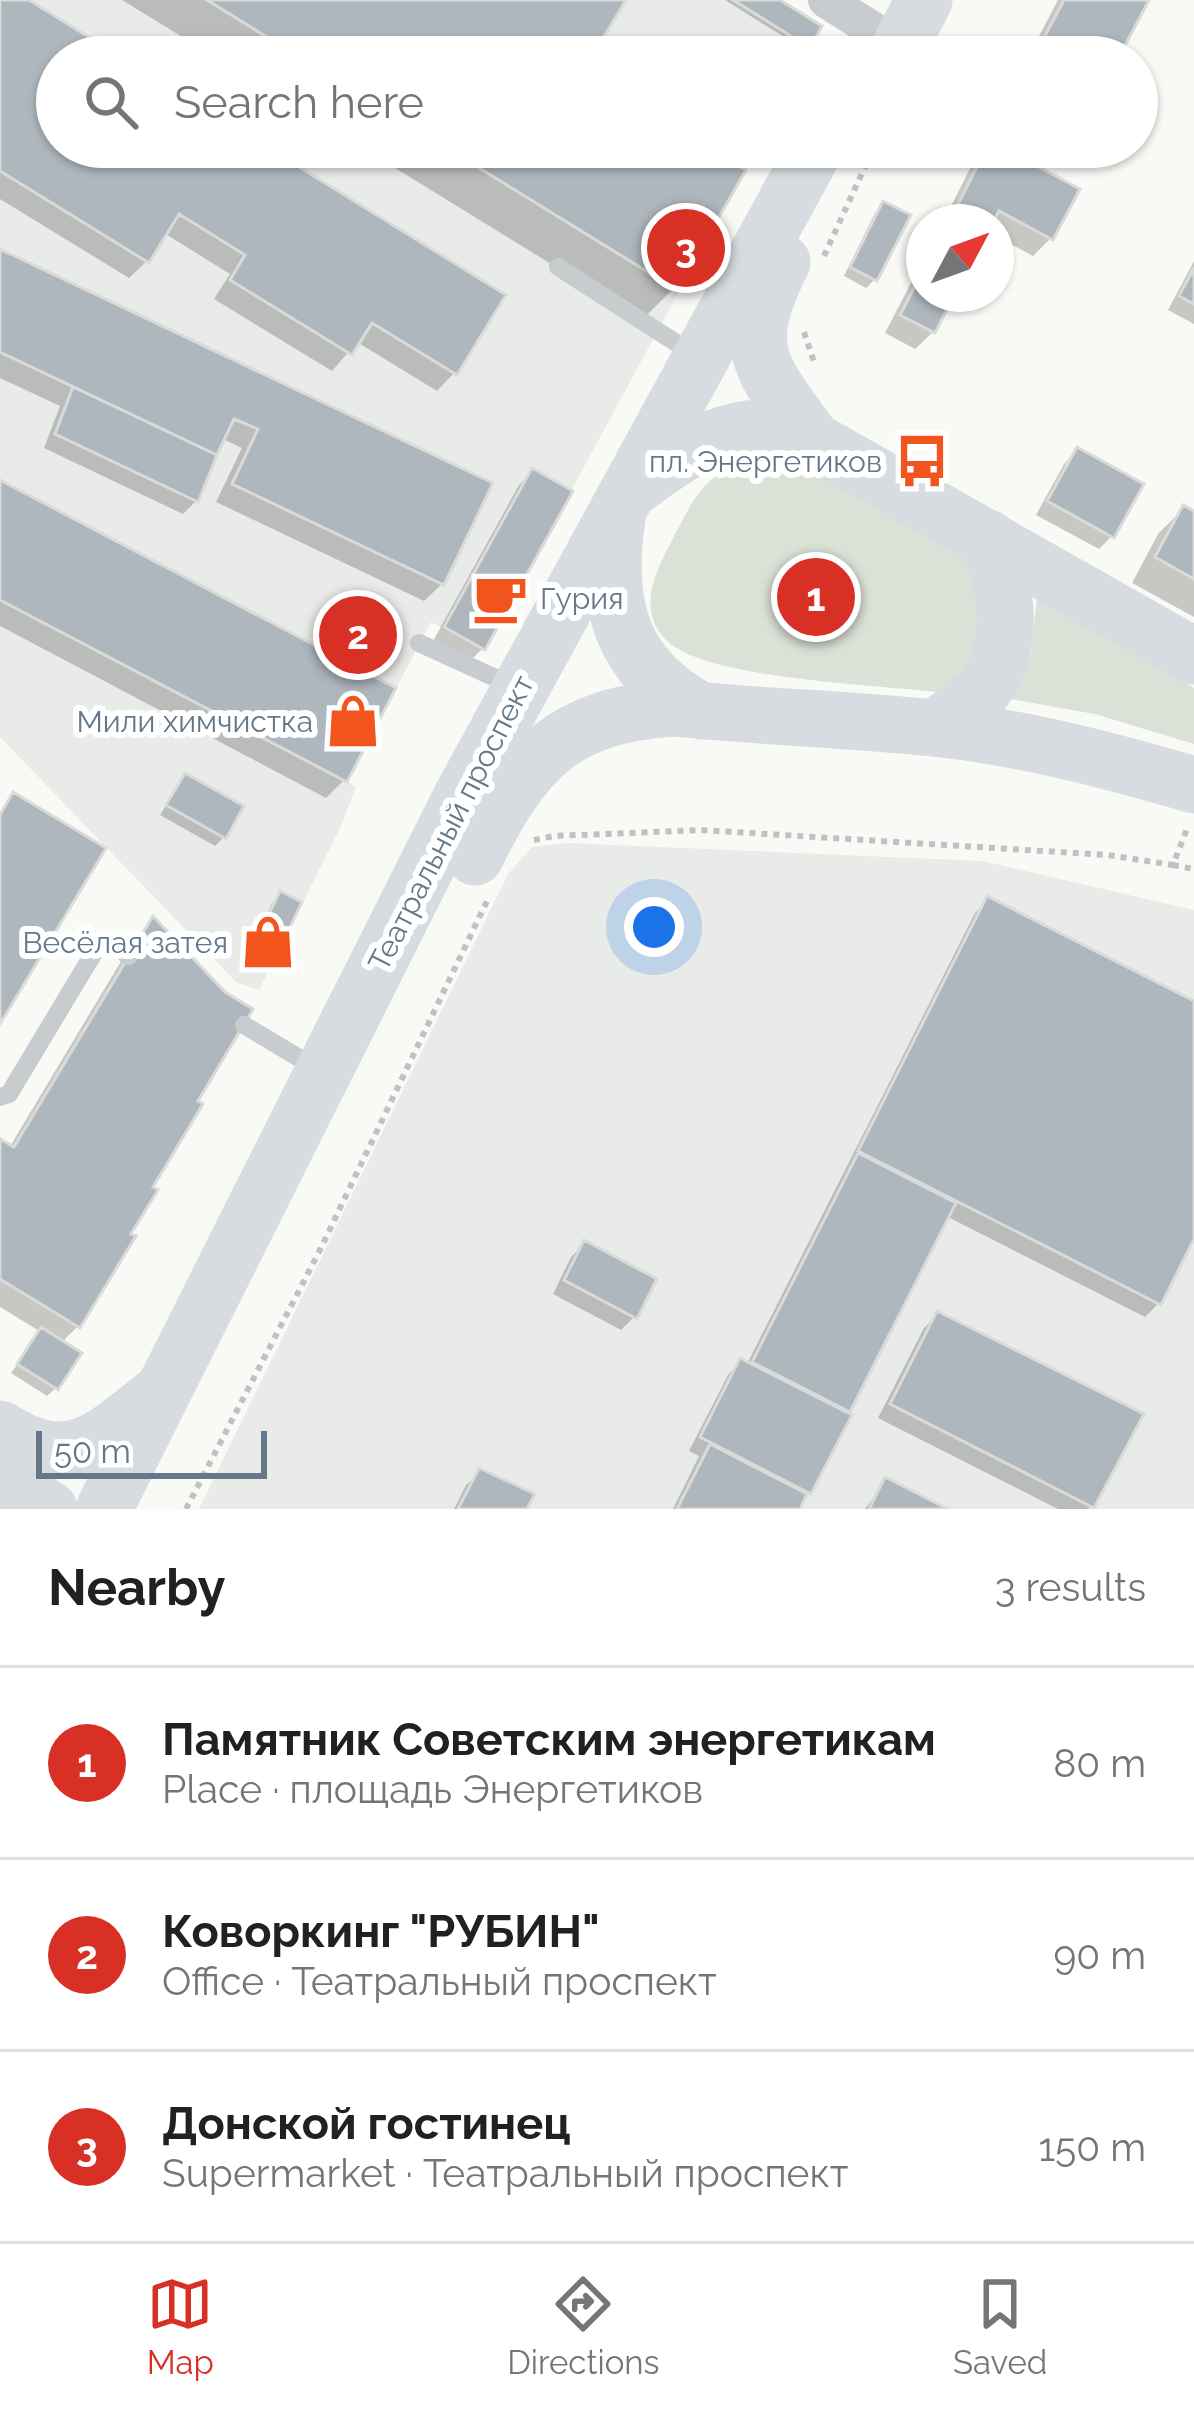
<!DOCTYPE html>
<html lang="en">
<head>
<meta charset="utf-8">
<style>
	body { margin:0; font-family:Raleway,sans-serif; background:#f2f2f2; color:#202124 }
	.compass { position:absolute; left:906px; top:204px; width:108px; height:108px; border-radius:50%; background:#fff; box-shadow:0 3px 9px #0004; rotate:49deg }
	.scale { position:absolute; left:36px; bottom:30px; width:231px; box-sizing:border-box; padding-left:12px; border:6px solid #657889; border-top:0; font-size:33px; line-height:42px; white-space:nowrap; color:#657889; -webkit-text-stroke:9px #fff; paint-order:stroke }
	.you { position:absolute; left:654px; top:927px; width:42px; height:42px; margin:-30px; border:9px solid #fff; border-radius:50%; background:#1a73e8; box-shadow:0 0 0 18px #1a73e833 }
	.badge { display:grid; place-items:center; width:78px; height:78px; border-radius:50%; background:#d93025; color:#fff; font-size:39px; font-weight:700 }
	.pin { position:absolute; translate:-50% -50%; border:6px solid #fff; box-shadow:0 3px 12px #0006 }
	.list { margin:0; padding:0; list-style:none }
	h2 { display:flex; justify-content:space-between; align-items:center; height:156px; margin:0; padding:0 48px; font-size:51px }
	h2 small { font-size:39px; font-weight:400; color:#757577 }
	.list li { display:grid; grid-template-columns:78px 1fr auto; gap:36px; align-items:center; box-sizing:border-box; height:192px; padding:0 48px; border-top:3px solid #e0e0e0 }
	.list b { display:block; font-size:45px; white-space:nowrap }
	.list p { margin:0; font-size:39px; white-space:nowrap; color:#757577 }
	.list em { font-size:39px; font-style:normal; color:#757577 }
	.icon { flex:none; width:66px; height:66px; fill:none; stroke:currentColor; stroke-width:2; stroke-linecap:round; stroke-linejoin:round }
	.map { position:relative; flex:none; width:1194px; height:1509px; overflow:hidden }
	.search { position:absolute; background:#fff; box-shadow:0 3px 9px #0004; left:36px; right:36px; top:36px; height:132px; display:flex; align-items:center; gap:30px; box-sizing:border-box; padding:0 42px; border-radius:66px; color:#757577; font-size:45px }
	.sheet { height:732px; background:#fff }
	nav { display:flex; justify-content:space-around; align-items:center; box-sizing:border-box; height:168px; border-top:3px solid #e0e0e0; background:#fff; font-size:33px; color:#757577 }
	nav a { display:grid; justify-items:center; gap:6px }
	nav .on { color:#d93025 }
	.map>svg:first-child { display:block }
	.built { fill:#e9ebe9 }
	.green { fill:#dae1d6 }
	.shadow { fill:#0003 }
	.building { fill:#aeb7bd; stroke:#dadad8; stroke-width:3 }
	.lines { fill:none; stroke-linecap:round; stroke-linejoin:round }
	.path { stroke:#bfc2c4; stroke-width:6; stroke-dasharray:6 6; stroke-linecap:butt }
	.service { stroke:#c8cccf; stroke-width:18 }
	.minor { stroke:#c8cccf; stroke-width:36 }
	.primary { stroke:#d6dce0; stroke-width:57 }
	.labels { text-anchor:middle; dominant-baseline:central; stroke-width:12; stroke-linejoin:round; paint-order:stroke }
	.poi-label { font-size:30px; fill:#657889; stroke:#fff; text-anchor:end }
	.street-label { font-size:30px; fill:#657889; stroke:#fff }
</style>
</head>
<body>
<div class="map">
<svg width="1194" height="1509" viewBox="0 0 1194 1509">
	<rect width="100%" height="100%" fill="#f9f9f6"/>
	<path class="built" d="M0,0H780L822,26L805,57H57V147H757L485,650L431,622L347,781L356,787L340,828L259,990L236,982L0,737Z
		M568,843L982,861L1194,910V1509H199L508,874L532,847Z"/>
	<path class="green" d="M761,454L800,460L963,554L992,619L957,686L937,692C878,685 707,679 667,641C638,613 653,577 668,548C697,493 700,476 761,454Z
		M1037,597L1194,688V744L1095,714L1010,699L1031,655Z"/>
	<path class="shadow" d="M0,0H23L115,57H57V147H261L454,373L437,391L357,342L332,371L214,299L230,274L164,233L147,261L129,278L0,199Z
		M122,0H623L595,46L612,57H215Z
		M725,0H774L808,46L805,50Z
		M1058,0H1143L1116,57H1028Z
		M361,147H739L674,288L642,320Z
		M981,147H1039L1029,165L1051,238L1033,256L996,236V222H943Z
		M884,205L875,279L866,288L844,276L875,213Z
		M0,253L489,485L442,584L424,601L216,502L242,448L221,438L196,501L183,514L44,448L60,406L0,378Z
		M924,258V294H952L933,332L915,349L885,333Z
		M1194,261V324L1168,310Z
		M1077,451L1112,536L1099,549L1036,515L1064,464Z
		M533,472L483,648L470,661L433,641L519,485Z
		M0,483L344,780L326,798L0,626Z
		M1183,509L1194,515V617L1132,583L1158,534Z
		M185,776L224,837L215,846L160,815Z
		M281,895L274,954L265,963L247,954L272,903Z
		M988,900L1194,1004V1233L1158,1304L1145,1317L946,1216L799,1509H673L699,1456L689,1451L728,1375L741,1361L747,1364L975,913Z
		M153,921L194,1102L78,1326L61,1343L56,1388L47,1396L11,1373L41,1332L0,1307V1142L9,1148L135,938Z
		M584,1244L634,1317L621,1330L553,1294L571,1257Z
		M938,1315L1091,1506L1088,1509H1058L878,1418L924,1328Z
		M480,1472L523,1509H454L466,1485Z
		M886,1481L941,1509H865Z"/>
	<path class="building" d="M0,0H29L121,57H57V147H267L506,295L457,375L372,323L352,355L230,280L245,255L179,214L149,263L0,171Z
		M207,0H626L599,45L618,57H299Z
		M733,0H780L822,26L810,48Z
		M1064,0H1149L1119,57H1034Z
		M445,147H742L733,163L746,170L677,290Z
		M987,147H1042L1033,164L1080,189L1053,240L999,211L993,222H949Z
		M883,201L911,215L877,281L850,267Z
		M0,249L493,483L444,585L232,484L258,429L234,419L217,455L0,352Z
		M1194,268V304L1179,296Z
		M924,269V294H955L935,333L900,315Z
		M73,387L217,455L198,502L55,434Z
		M1077,447L1144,484L1114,538L1047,501Z
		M532,468L573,491L485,650L444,627Z
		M0,480L396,688L347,782L0,600Z
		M1183,505L1194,511V579L1155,557Z
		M185,773L244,806L226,839L166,805Z
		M13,792L106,848L0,1024V815Z
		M280,891L302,902L276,956L254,945Z
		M987,896L1194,1001V1239L1161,1305L858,1151Z
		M153,916L225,992L253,1009L198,1101L203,1104L153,1187L158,1190L131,1234L136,1236L80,1328L0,1279V1139L14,1147Z
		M858,1153L956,1203L850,1412L752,1362Z
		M584,1240L657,1279L637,1319L564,1280Z
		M937,1311L1144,1414L1094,1508L890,1404Z
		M41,1327L82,1353L58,1390L17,1364Z
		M740,1358L852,1415L811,1494L700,1437Z
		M710,1444L807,1494L800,1509H677Z
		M479,1468L535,1494L527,1509H458Z
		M885,1477L948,1509H869Z"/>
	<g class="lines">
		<path class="path" d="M835,51L847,57
			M824,256L874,147
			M804,332L815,365
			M534,840L554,836L701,830L1108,855L1173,865L1188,826
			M1173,865L1194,869
			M186,1509L319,1252L488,899"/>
		<path class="service" d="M558,267L695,355
			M419,643L515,687
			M244,1025L319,1070
			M0,1097L9,1094L98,946L110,944L129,956"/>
		<path class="minor" d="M826,0L878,33"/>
		<path class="primary" d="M895,57L924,0
			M782,262C740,346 757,364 810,436
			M632,489C681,451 730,418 795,430L1194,656
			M617,518C604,605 620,667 701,711
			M935,728C951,715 975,702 987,685C1017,640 1005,585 988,538
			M475,857C523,761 560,715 675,708C760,717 847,719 933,728C1021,737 1109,760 1194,785
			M0,1429C70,1473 99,1441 156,1396
			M0,1479L49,1509
			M104,1509L462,796L816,147"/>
	</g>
	<defs>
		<symbol id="bus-bare" viewBox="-9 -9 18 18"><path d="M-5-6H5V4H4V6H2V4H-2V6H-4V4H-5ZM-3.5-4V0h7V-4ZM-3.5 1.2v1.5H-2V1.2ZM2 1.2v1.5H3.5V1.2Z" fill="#f1541d" stroke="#fff" stroke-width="2.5" paint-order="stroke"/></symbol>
		<symbol id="cafe-bare" viewBox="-9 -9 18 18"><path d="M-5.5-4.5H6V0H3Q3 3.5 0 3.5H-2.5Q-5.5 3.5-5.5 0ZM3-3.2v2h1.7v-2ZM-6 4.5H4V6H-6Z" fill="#f1541d" stroke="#fff" stroke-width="2.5" paint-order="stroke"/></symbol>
		<symbol id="shop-bare" viewBox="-9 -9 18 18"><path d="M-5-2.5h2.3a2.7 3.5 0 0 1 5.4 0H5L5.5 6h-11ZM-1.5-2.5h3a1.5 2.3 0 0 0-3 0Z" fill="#f1541d" stroke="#fff" stroke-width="2.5" paint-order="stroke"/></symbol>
	</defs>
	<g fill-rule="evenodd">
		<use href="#bus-bare" x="884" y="423" width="76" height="76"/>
		<use href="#cafe-bare" x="462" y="560" width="76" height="76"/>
		<use href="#shop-bare" x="315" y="683" width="76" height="76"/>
		<use href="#shop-bare" x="230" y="904" width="76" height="76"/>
	</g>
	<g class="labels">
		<g class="poi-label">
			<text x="882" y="461">пл. Энергетиков</text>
			<text x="540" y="598" text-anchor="start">Гурия</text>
			<text x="313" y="721">Мили химчистка</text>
			<text x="228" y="942">Весёлая затея</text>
		</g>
		<g class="street-label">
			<text transform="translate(451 823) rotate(-63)">Театральный проспект</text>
		</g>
	</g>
</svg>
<svg class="compass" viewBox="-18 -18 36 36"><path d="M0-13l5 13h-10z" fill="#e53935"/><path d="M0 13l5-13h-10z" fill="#757577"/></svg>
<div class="scale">50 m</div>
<div class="you"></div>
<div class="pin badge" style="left:816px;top:597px">1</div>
<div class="pin badge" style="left:358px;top:635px">2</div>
<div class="pin badge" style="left:686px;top:248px">3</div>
<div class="search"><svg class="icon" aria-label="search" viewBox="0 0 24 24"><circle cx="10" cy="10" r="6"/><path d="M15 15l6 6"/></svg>Search here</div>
</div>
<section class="sheet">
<h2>Nearby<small>3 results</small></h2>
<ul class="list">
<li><span class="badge">1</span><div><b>Памятник Советским энергетикам</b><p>Place · площадь Энергетиков</p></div><em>80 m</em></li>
<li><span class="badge">2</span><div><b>Коворкинг &quot;РУБИН&quot;</b><p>Office · Театральный проспект</p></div><em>90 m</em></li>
<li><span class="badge">3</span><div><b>Донской гостинец</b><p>Supermarket · Театральный проспект</p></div><em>150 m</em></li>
</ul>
</section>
<nav>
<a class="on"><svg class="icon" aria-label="map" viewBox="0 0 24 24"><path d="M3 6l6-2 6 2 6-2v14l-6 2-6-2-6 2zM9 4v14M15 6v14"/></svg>Map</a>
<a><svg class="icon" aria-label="directions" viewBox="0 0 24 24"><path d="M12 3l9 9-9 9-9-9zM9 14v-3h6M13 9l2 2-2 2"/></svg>Directions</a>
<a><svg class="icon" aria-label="saved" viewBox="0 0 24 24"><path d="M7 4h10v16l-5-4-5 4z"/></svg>Saved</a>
</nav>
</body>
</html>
